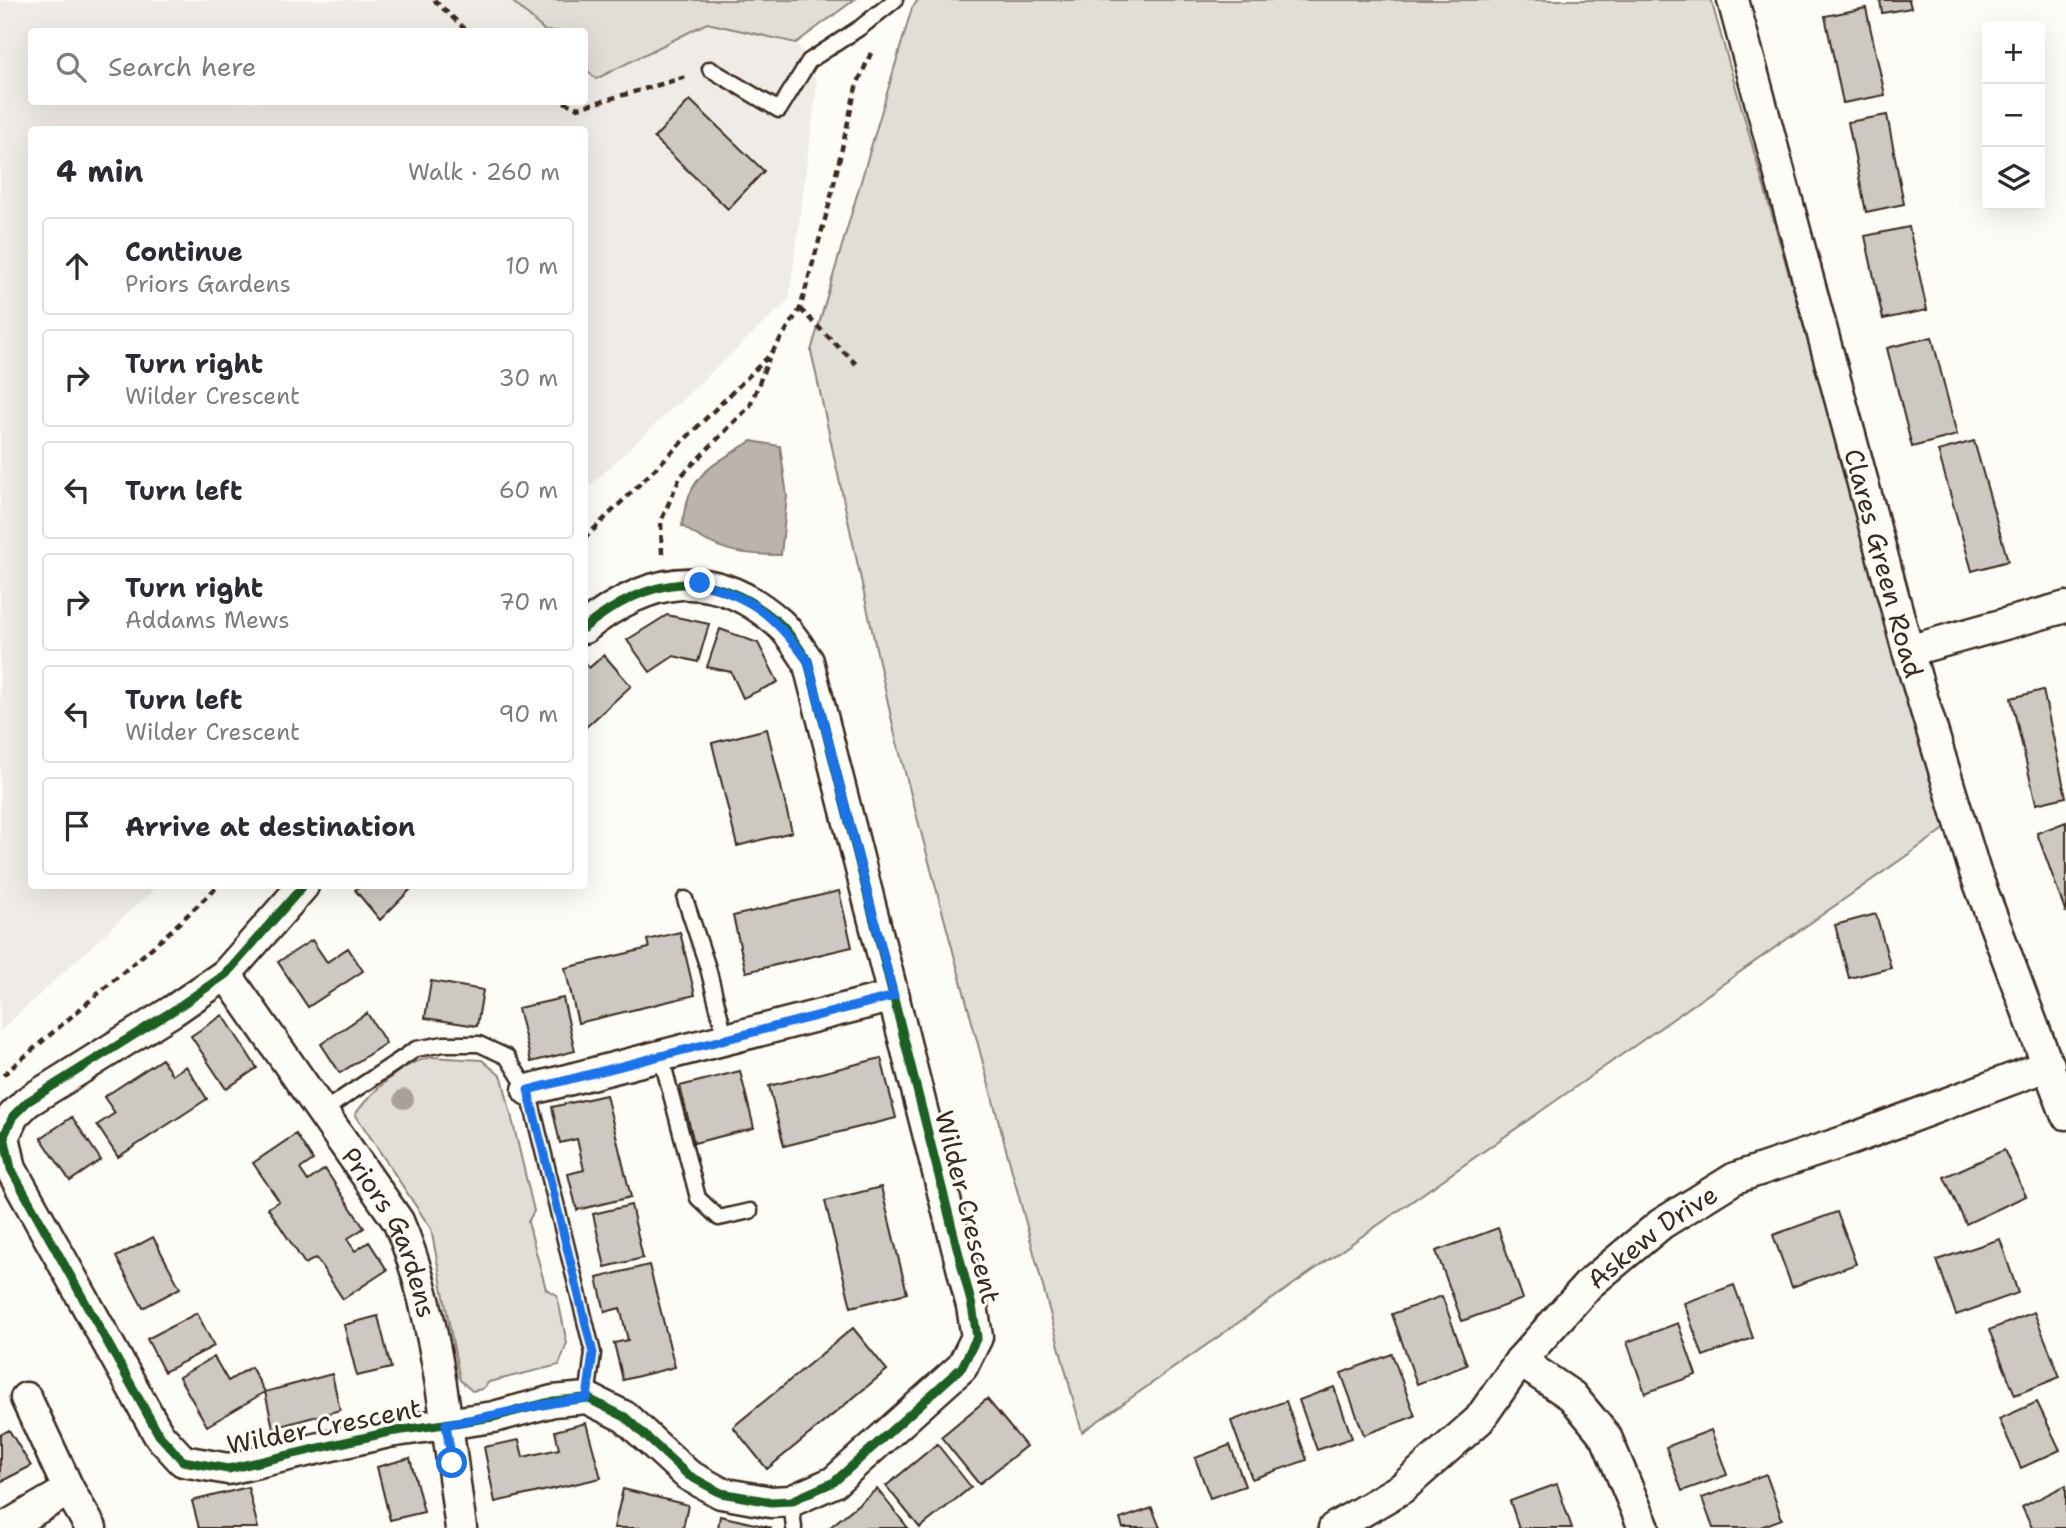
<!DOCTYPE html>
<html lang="en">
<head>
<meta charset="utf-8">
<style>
	body { margin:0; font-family:"Shantell Sans",sans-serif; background:#f7f7f7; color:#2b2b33 }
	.controls { position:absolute; right:21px; top:21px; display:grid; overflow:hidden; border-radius:7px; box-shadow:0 7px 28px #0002 }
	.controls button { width:63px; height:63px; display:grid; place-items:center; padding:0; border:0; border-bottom:2px solid #e1e1e2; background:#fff; color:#2b2b33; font:35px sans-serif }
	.stop { position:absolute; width:21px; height:21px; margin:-16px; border:5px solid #1a73e8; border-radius:50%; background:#fff }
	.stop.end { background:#1a73e8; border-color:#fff; box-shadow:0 2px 7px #0008 }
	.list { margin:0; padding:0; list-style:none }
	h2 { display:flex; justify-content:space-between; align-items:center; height:91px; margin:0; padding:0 28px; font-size:30px }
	h2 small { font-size:23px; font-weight:400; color:#7c7c81 }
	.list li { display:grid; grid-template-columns:46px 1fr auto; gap:21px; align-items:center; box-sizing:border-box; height:98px; margin:0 14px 14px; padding:0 14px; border:2px solid #e1e1e2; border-radius:7px }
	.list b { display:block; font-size:26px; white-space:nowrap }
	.list p { margin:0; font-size:23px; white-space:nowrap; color:#7c7c81 }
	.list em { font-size:23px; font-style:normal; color:#7c7c81 }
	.icon { flex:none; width:38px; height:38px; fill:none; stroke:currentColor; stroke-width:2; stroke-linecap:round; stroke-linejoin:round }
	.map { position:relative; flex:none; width:2066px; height:1528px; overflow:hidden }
	.search { position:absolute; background:#fff; box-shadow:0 7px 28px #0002; left:28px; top:28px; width:560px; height:77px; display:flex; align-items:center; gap:18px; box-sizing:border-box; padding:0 24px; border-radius:7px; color:#7c7c81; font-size:26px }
	.panel { position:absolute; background:#fff; box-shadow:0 7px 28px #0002; left:28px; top:126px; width:560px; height:763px; border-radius:7px }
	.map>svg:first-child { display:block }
	.built { fill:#efece7 }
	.green { fill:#e1ded7; stroke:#8e847a; stroke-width:2 }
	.water { fill:#bbb4ad; stroke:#887d74; stroke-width:2 }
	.building { fill:#cdc8c2; stroke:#3b2a1e; stroke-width:2 }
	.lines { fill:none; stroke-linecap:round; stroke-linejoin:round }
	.service-casing { stroke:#3b2a1e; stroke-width:19 }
	.minor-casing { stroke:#3b2a1e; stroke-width:35 }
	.path { stroke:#3b2a1e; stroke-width:4.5; stroke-dasharray:7 5; stroke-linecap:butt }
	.service { stroke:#fdfcf7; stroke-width:14 }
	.minor { stroke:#fdfcf7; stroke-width:30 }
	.cycleway-casing { stroke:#fdfcf7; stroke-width:13 }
	.cycleway { stroke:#1b5e20; stroke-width:9 }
	.tree { fill:#a9a199 }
	.route { stroke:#1a73e8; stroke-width:9 }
	.labels { text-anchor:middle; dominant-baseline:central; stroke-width:6; stroke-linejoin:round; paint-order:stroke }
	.street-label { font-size:26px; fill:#3b2a1e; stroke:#fdfcf7 }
</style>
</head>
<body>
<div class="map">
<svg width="2066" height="1528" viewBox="0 0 2066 1528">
	<rect width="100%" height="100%" fill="#fdfcf7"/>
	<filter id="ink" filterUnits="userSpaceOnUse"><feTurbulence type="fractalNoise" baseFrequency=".0143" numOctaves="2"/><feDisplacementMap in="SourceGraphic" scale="14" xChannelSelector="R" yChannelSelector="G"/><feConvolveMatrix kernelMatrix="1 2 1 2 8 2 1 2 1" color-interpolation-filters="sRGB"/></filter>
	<g filter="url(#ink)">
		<path class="built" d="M0,0H511L545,31L32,32V102H584L585,68L596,78L707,23L796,43L809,61L817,85L789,300L585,490L584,130H32V886H157L0,1031Z"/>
		<path class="green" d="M511,0H854L796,43L707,23L596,79L585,68L584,32L545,31Z
			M918,0H1711L1946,828L1082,1432L895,735L811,351L912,8Z
			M431,1057L482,1060L502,1077L534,1211L528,1222L546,1289L557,1295L567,1343L559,1365L489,1382L482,1389L472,1391L460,1380L431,1229L355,1114C374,1090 399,1064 431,1057Z"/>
		<path class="water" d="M751,441L780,446L787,496L781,555C738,555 718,551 682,526C688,474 710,467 751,441Z"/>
		<path class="building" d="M1880,0H1909L1911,8L1882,13Z
			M1866,8L1885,95L1843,103L1825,16Z
			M690,100L764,171L728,209L654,138Z
			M1887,115L1904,204L1866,212L1848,122Z
			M1909,227L1927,310L1883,319L1865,236Z
			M1932,337L1957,435L1912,447L1887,348Z
			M1974,441L2008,561L1972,571L1938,451Z
			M667,615L709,624L698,662L674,656L650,672L627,640Z
			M720,629L758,643L778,682L743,698L731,672L707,667Z
			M604,655L631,686L584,729V662L589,668Z
			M2043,690L2066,797L2036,804L2011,698Z
			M767,729L792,832L737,846L712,743Z
			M2066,822V913L2037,833Z
			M359,886H414L380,920L355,890Z
			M839,891L852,947L746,972L733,916Z
			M1876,914L1891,968L1849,978L1835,925Z
			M680,932L695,995L578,1023L565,968L649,948L647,940Z
			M312,940L327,962L348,948L363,971L308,1007L278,962Z
			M431,981L483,990L477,1026L425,1018Z
			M563,998L575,1051L531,1062L518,1008Z
			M367,1013L386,1043L340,1073L321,1044Z
			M223,1015L257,1068L226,1089L191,1036Z
			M881,1058L896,1118L784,1146L769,1086Z
			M162,1059L172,1075L186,1066L207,1099L118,1157L97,1125L115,1113L104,1097Z
			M740,1071L754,1128L694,1143L680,1086Z
			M606,1095L631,1197L577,1210L568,1174L584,1170L577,1139L560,1143L552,1107Z
			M72,1117L101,1160L70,1181L41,1138Z
			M296,1134L313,1160L300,1169L308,1181L325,1169L364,1228L347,1239L355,1251L369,1242L387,1270L343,1299L316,1258L305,1264L268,1208L279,1201L253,1163Z
			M2004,1150L2026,1196L1966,1224L1944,1177Z
			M881,1187L907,1293L851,1307L825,1201Z
			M631,1205L643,1258L605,1267L593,1214Z
			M1837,1212L1856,1264L1792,1287L1773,1235Z
			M1498,1228L1523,1299L1462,1321L1436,1251Z
			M153,1237L180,1288L143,1308L116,1257Z
			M2000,1239L2018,1293L1956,1315L1937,1260Z
			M649,1265L675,1367L623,1380L614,1343L628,1340L620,1308L605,1312L597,1278Z
			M1734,1285L1753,1338L1703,1356L1684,1303Z
			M1442,1296L1467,1365L1417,1384L1392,1314Z
			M2034,1312L2060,1377L2015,1395L1989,1330Z
			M197,1313L214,1346L164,1372L147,1339Z
			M378,1316L391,1368L357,1376L344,1325Z
			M1678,1323L1696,1375L1645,1393L1627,1342Z
			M853,1328L887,1370L767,1469L733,1427Z
			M1392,1354L1415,1416L1364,1435L1341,1373Z
			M214,1357L228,1381L251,1367L265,1392L207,1426L179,1377Z
			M332,1374L340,1410L273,1428L265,1392Z
			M1334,1387L1352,1438L1317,1450L1299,1400Z
			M987,1399L1026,1446L979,1484L941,1437Z
			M1286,1401L1307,1460L1252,1479L1231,1421Z
			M2037,1402L2060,1450L2021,1468L1999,1419Z
			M586,1423L601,1478L495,1502L484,1447L519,1440L523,1457L559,1449L555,1431Z
			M9,1430L31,1466L0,1482V1435Z
			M1711,1430L1727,1475L1682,1491L1666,1447Z
			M937,1444L971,1487L920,1528L886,1486Z
			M1230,1445L1245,1486L1210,1498L1195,1458Z
			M410,1458L424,1512L390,1520L377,1467Z
			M1766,1474L1782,1519L1758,1528H1713L1702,1498Z
			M1557,1484L1572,1528H1519L1510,1501Z
			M2066,1485V1528H2032L2022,1507Z
			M248,1487L258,1528H199L192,1501Z
			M623,1489L688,1505L683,1528H614Z
			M877,1489L908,1528H829Z
			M1152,1508L1160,1528H1123L1120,1519Z
			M720,1516L772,1528H718Z"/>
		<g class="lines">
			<defs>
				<path id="service" d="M710,69L779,110L809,61L861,27L895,0
					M685,899L708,968L726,1040
					M661,1056L698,1198L719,1218L750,1211
					M323,1111L416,1049L444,1044H479L507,1057L528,1090L593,1353L587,1398
					M791,1501L794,1528"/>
				<g id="minor">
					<path id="s1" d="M1733,0L1908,651L1975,872L2066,1114"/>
					<path d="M1908,651L2066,607"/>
					<path d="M303,886L226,974L174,1010L27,1102L13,1116L4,1136L11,1169L159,1435L183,1461L228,1469L389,1432L494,1417L553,1401L587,1398L625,1417L688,1475L721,1493L771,1502L791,1501L834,1482L962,1367L977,1337L972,1306L808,661C799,648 790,632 778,622C713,565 649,576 584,628"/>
					<path id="s2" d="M226,974L398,1221C437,1311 447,1430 461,1528"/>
					<path d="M528,1090L894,996"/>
					<path d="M1520,1361L1572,1396L1606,1437L1644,1528"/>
					<path d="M26,1398L69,1490L91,1528"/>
					<path d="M4,1528L69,1490"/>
					<path id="s3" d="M1334,1528L1402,1488L1479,1420L1520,1361L1589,1284L1661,1224L1735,1178L1849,1140L2049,1065"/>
				</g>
			</defs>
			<use href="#service" class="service-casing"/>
			<use href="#minor" class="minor-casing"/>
			<path class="path" d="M434,0L468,32
				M564,102L578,108L686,77
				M800,309L856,364
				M584,539L771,354L800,309L829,205L856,87L871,53
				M662,554L661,521L680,477L750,406L769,358
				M3,1075L162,939L218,886"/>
			<use href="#service" class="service"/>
			<use href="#minor" class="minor"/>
			<defs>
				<path id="cycleway" d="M303,886L226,974L174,1010L27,1102L13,1116L4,1136L11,1169L159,1435L183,1461L228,1469L389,1432L494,1417L553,1401L587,1398L625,1417L688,1475L721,1493L771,1502L791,1501L834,1482L962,1367L977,1337L972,1306L808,661C799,648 790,632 778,622C713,565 649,576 584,628"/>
			</defs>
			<use href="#cycleway" class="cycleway-casing"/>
			<use href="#cycleway" class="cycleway"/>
		</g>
		<circle class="tree" cx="404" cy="1099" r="10"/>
	</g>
	<g class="lines" filter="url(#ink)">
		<path class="route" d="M452,1463L446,1424C494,1417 539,1403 587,1398L593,1353L528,1090L894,996L808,661C773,615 755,599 700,583"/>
	</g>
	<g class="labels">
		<g class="street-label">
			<text stroke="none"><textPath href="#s1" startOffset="583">Clares Green Road</textPath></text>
			<text transform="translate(968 1207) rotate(76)">Wilder Crescent</text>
			<text stroke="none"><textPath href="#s2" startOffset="308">Priors Gardens</textPath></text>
			<text stroke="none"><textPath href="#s3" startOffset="436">Askew Drive</textPath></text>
			<text transform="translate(324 1426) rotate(-11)">Wilder Crescent</text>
		</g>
	</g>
</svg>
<div class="controls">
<button>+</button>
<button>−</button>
<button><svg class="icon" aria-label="layers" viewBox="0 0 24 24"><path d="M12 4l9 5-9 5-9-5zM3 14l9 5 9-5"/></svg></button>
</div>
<div class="stop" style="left:452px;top:1463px"></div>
<div class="stop end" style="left:700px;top:583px"></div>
<div class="search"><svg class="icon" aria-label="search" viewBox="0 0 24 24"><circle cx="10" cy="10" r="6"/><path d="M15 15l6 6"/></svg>Search here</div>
<section class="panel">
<h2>4 min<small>Walk · 260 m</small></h2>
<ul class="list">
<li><svg class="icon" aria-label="ahead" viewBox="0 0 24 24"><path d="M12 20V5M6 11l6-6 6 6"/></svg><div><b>Continue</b><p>Priors Gardens</p></div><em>10 m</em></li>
<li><svg class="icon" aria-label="right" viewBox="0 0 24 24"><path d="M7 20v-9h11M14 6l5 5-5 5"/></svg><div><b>Turn right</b><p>Wilder Crescent</p></div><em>30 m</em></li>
<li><svg class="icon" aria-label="left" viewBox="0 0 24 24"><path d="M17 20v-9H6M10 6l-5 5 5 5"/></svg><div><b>Turn left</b></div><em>60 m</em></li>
<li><svg class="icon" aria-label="right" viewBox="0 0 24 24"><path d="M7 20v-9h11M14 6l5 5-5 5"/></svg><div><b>Turn right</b><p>Addams Mews</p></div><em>70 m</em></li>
<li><svg class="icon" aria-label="left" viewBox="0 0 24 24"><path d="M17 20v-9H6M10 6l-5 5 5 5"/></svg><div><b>Turn left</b><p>Wilder Crescent</p></div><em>90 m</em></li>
<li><svg class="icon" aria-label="arrive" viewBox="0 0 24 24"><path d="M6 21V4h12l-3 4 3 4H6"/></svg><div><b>Arrive at destination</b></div></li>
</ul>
</section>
</div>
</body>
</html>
